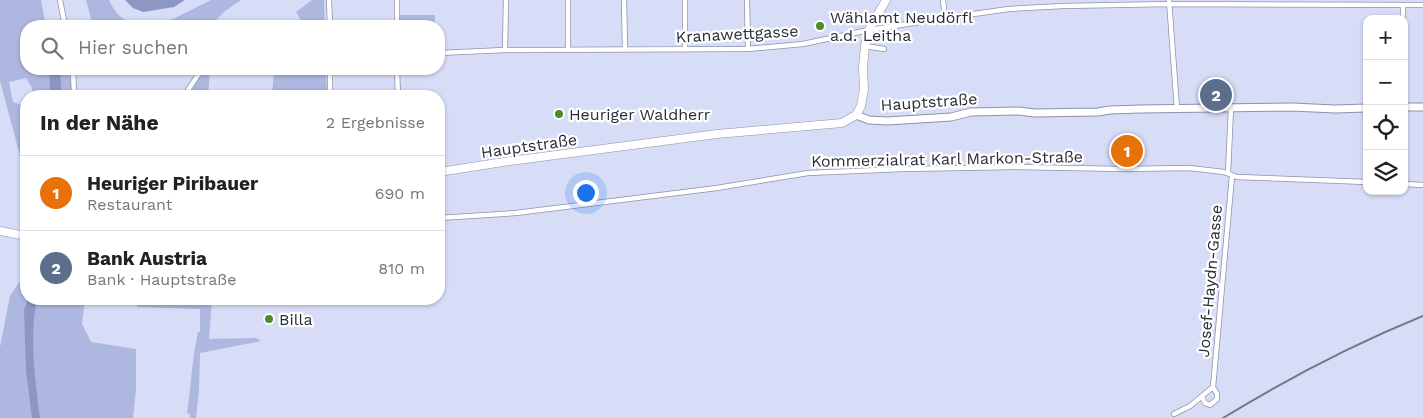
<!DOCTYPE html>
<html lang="de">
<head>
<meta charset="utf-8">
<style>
	body { margin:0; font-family:"Work Sans",sans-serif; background:#f2f2f2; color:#222 }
	.controls { position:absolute; right:15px; top:15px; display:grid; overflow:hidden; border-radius:10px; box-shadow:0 1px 4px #0004 }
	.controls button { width:45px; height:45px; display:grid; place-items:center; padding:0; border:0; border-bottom:1px solid #e0e0e0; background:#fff; color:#222; font:25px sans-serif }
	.you { position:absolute; left:585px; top:192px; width:18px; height:18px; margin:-12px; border:4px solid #fff; border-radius:50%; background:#1a73e8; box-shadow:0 0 0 8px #1a73e833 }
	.badge { display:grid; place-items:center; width:32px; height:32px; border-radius:50%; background:#4e8b29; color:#fff; font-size:16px; font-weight:700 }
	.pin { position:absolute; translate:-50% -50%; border:2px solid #fff; box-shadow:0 1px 5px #0006 }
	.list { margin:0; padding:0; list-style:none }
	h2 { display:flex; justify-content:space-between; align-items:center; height:65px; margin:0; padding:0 20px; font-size:21px }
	h2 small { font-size:16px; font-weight:400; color:#767676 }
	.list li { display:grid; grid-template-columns:32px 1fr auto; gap:15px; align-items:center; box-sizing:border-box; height:75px; padding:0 20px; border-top:1px solid #e0e0e0 }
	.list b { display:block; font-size:19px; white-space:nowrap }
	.list p { margin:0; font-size:16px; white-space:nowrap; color:#767676 }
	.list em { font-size:16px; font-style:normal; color:#767676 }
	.icon { flex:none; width:28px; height:28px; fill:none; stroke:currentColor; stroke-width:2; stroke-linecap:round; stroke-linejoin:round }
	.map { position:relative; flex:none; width:1423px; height:418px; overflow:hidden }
	.search { position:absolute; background:#fff; box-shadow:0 1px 4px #0004; left:20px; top:20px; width:425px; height:55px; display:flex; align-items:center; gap:12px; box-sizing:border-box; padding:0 18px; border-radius:20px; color:#767676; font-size:19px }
	.panel { position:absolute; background:#fff; box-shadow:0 1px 4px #0004; left:20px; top:90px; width:425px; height:215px; border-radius:20px }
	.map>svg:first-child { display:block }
	.green { fill:#aeb7e0 }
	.water { fill:#8e97c4 }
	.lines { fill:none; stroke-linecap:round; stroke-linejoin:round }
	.street-casing { stroke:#8d92aa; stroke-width:6 }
	.secondary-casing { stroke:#8d92aa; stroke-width:9 }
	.primary-casing { stroke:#8d92aa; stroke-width:9 }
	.street { stroke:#fff; stroke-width:4.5 }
	.secondary { stroke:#fff; stroke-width:7 }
	.primary { stroke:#fff; stroke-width:8 }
	.rail { stroke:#737788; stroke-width:2 }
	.poi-dot { fill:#4e8b29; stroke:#fff; stroke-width:2 }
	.labels { text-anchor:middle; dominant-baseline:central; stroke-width:4.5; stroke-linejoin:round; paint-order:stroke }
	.poi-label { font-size:16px; fill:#2a2c36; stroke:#fff; text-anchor:start }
	.street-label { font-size:16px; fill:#2a2c36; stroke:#fff }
</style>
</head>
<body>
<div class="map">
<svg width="1423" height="418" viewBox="0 0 1423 418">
	<rect width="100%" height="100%" fill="#d7ddf7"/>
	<path class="green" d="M0,0H41L46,26H26V69H49L50,96H28L32,94V88L26,78L9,82L13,102L22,105V100L26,97V178L0,81Z
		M86,0H109C118,19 126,22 146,26H93Z
		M211,0H241L225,11L210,26H150L173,19Z
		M312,0H324L325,26L304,25L296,12Z
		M400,15H435V25L400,26Z
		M60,69H70L72,96H62Z
		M274,69H326L327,96H272Z
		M205,70L210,71L208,96H187Z
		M26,272V299H85L82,324L91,342L136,349V390L133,418H0V347L10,296Z
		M137,299H212L209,339L256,338L261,341L200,353L199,390L196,418H190V414L187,413C191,386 192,359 198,332H200V309L137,307Z"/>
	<path class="water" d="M125,0H185L174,7L143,12L133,8Z
		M49,69H60L62,96H50Z
		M28,299H37C29,339 35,378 40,418H32L26,371L24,310Z"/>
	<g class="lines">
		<defs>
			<path id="street" d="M60,0L65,26
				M329,0L330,26
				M397,0V26
				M568,0V49
				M624,0L625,50
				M685,0V50
				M747,0L748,49
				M943,0L945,18
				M1169,0L1177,109
				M1403,5V19
				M865,46L884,49
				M505,50L506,0
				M439,53L505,50L748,49L803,44L869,30L945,18L1009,9L1063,6L1169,4L1423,5
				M73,69L74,96
				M330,69V96
				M397,69L398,96
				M1404,69L1405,107
				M184,96L200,72V69
				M24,162L26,180
				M1228,173L1231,108
				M1404,184L1423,185
				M439,218L516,213L717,188L808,173L903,169L1014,167L1123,169L1189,168L1224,172L1237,177L1367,182
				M1202,397L1205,403L1210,405L1217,399V394L1213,387
				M1174,414L1190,406L1213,387L1232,176"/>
			<path id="secondary" d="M1404,107H1423
				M856,115L869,120L887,121L951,117L971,112L1018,111L1035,113L1098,112L1110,110L1141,109L1292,107L1335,109L1367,108"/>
			<path id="primary" d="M439,172L510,161L717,134L842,123L856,115L861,106L864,89L863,67L865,46L869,30L886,0
				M0,231L26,236"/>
		</defs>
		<use href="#street" class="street-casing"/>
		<use href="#secondary" class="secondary-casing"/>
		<use href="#primary" class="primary-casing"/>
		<use href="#street" class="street"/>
		<use href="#secondary" class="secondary"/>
		<use href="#primary" class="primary"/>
		<path class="rail" d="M1223,418C1287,379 1354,344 1423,316"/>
	</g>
	<g class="poi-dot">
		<circle cx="820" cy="26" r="5"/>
		<circle cx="559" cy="114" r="5"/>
		<circle cx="269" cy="319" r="5"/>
	</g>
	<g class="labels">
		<g class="poi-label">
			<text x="830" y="17">Wählamt Neudörfl<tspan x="830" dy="18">a.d. Leitha</tspan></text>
			<text x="569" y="114">Heuriger Waldherr</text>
			<text x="279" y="319">Billa</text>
		</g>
		<g class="street-label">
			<text transform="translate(737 34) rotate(-3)">Kranawettgasse</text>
			<text transform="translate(929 102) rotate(-4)">Hauptstraße</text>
			<text transform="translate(529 146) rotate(-8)">Hauptstraße</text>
			<text transform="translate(947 159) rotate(-1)">Kommerzialrat Karl Markon-Straße</text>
			<text transform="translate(1210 281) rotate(-85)">Josef-Haydn-Gasse</text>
		</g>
	</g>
</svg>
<div class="controls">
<button>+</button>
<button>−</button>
<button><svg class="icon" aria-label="locate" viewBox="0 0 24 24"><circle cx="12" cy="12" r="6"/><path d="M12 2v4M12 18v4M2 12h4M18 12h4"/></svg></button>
<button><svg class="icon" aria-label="layers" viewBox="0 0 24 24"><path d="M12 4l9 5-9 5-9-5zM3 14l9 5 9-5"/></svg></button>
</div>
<div class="you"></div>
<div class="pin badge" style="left:1127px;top:151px;background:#e8710a">1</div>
<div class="pin badge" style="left:1216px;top:95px;background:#5c6f8a">2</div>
<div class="search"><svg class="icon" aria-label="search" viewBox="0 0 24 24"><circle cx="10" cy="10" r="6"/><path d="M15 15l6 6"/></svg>Hier suchen</div>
<section class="panel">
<h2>In der Nähe<small>2 Ergebnisse</small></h2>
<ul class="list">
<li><span class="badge" style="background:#e8710a">1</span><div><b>Heuriger Piribauer</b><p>Restaurant</p></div><em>690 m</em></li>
<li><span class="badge" style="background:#5c6f8a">2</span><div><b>Bank Austria</b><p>Bank · Hauptstraße</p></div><em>810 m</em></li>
</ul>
</section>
</div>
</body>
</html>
